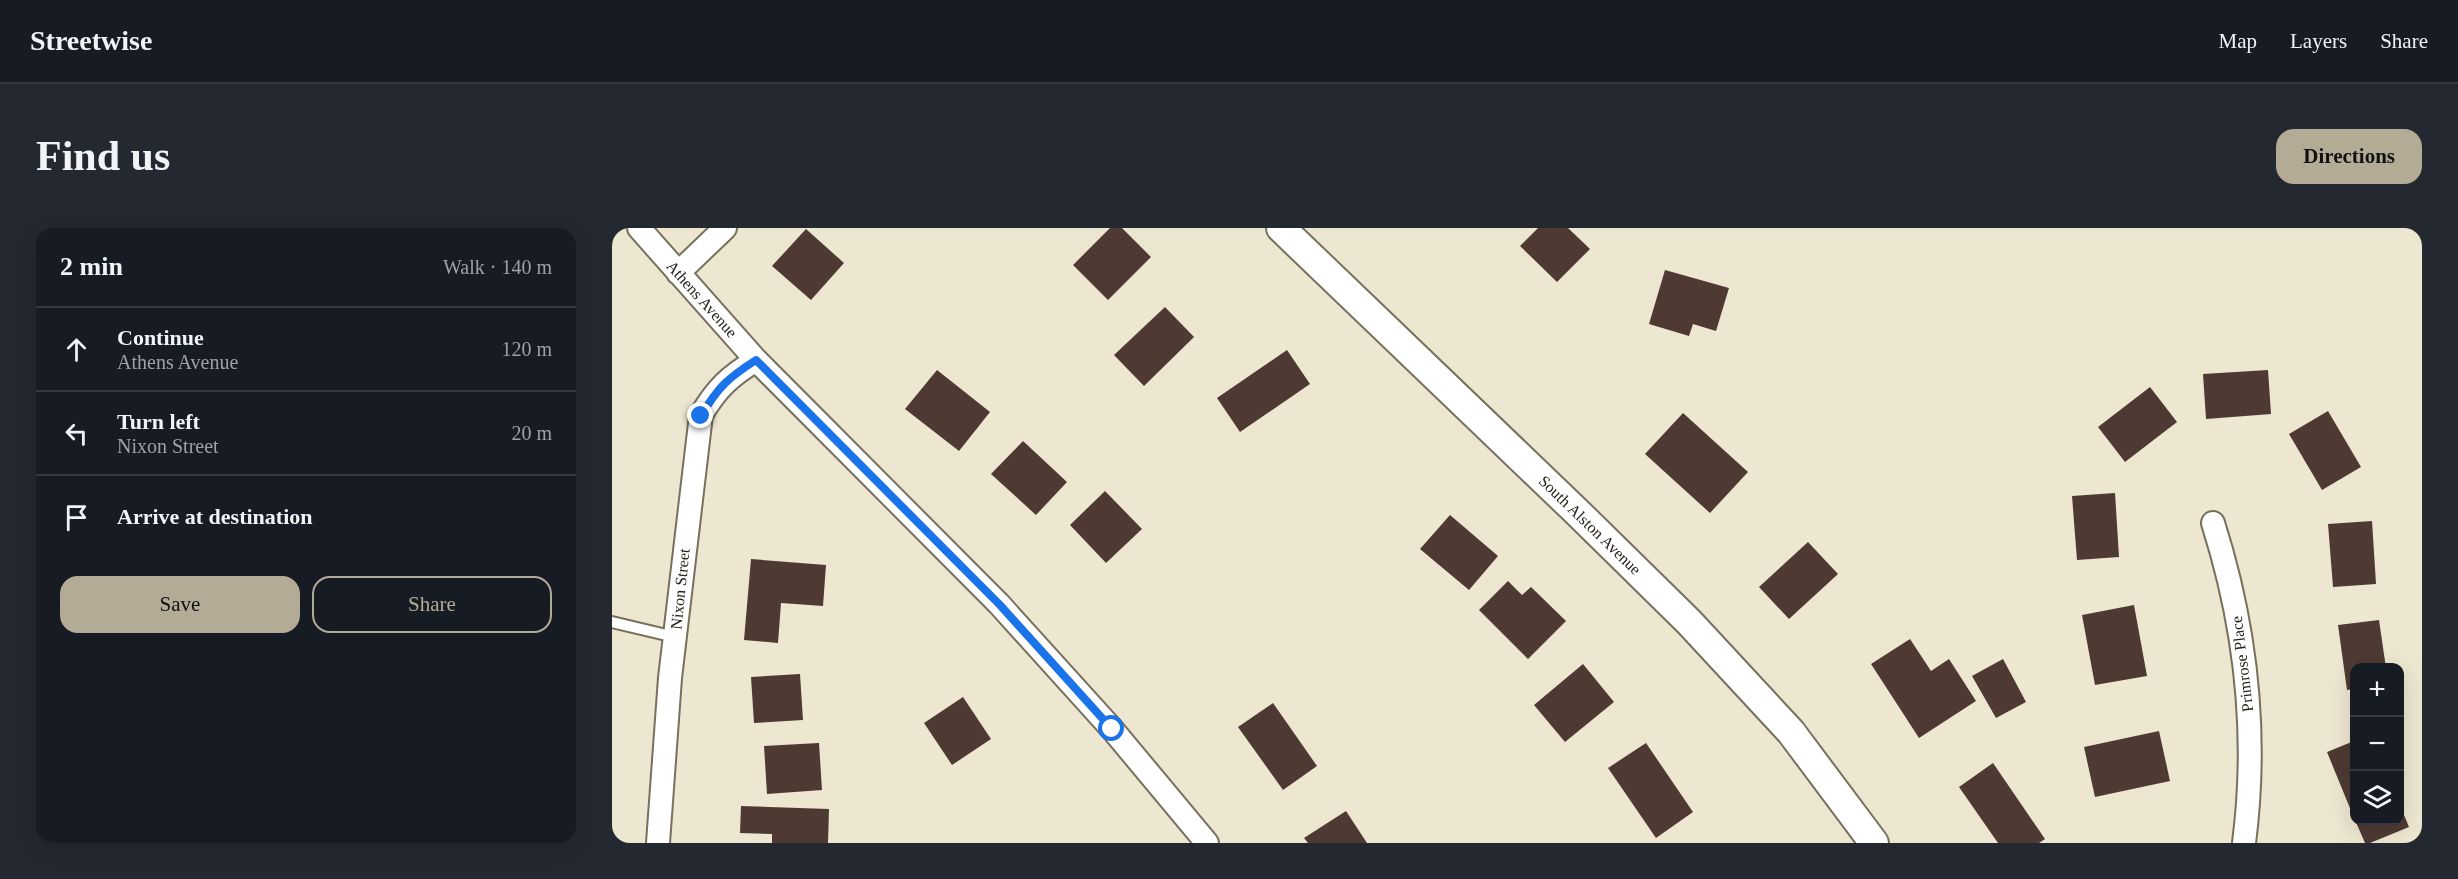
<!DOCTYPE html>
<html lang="en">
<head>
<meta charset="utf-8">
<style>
	body { margin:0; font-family:Georgia,serif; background:#242831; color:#f1f3f6 }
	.controls { position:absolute; right:18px; bottom:18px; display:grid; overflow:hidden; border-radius:12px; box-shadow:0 6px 24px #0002 }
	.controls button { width:54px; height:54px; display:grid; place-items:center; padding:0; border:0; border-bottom:2px solid #363941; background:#171b24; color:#f1f3f6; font:30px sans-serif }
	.stop { position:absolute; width:18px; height:18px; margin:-14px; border:4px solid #1a73e8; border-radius:50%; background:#fff }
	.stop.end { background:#1a73e8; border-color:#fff; box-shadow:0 2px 6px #0008 }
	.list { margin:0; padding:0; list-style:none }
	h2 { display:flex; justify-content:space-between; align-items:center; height:78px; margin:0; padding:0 24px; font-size:26px }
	h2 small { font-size:20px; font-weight:400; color:#9ea1a6 }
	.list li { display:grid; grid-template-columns:39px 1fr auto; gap:18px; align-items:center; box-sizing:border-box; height:84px; padding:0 24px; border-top:2px solid #363941 }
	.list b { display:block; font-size:22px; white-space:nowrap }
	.list p { margin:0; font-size:20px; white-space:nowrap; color:#9ea1a6 }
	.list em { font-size:20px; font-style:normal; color:#9ea1a6 }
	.actions { display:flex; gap:12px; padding:18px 24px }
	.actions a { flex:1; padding:14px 0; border:2px solid #b4ab97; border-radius:18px; text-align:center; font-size:21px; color:#b4ab97 }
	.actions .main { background:#b4ab97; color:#111 }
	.icon { flex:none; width:33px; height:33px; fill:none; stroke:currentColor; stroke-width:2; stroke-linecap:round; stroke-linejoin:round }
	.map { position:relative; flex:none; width:1810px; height:615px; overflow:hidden; border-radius:18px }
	header { display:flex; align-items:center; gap:36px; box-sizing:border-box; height:84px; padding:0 30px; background:#171b24; border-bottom:2px solid #363941 }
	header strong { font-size:28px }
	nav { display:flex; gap:33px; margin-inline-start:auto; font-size:21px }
	.intro { display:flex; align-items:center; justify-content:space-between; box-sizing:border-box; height:144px; padding:0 36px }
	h1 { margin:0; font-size:42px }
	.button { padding:15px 27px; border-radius:18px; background:#b4ab97; color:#111; font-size:21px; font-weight:700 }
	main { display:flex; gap:36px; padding:0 36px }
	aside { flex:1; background:#171b24; border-radius:18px; box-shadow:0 6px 24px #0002 }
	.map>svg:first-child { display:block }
	.building { fill:#4e3a33 }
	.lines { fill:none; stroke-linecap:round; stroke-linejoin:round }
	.service-casing { stroke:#76705d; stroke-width:14 }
	.minor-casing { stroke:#76705d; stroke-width:26 }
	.tertiary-casing { stroke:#76705d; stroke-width:32 }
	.service { stroke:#fff; stroke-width:10 }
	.minor { stroke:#fff; stroke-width:22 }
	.tertiary { stroke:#fff; stroke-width:28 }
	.route { stroke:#1a73e8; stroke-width:8 }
	.labels { text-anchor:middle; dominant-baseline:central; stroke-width:6; stroke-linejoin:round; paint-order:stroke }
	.street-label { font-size:16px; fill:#26231b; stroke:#fff }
</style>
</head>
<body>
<header>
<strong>Streetwise</strong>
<nav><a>Map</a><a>Layers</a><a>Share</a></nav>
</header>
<div class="intro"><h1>Find us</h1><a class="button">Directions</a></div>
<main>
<aside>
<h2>2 min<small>Walk · 140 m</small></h2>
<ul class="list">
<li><svg class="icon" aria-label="ahead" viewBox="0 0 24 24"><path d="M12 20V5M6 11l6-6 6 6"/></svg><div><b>Continue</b><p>Athens Avenue</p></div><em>120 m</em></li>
<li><svg class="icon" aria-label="left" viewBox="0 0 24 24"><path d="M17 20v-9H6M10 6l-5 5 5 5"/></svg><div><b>Turn left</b><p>Nixon Street</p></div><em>20 m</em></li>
<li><svg class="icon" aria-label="arrive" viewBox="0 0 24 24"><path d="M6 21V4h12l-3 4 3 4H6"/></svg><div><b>Arrive at destination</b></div></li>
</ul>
<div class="actions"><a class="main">Save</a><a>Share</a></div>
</aside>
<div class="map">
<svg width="1810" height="615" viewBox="0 0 1810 615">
	<rect width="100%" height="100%" fill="#ede6d0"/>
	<path class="building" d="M498,0H510L539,29L496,72L461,37Z
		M926,0H956L978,21L945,54L908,18Z
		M194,1L232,35L199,72L160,38Z
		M1053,42L1117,60L1104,103L1081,96L1077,108L1037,96Z
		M553,79L582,109L532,158L502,127Z
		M675,122L698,156L628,204L605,170Z
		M325,142L378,184L347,223L293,181Z
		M1656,142L1659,186L1594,191L1591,146Z
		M1538,159L1565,194L1513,234L1486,199Z
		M1716,183L1749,239L1710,262L1677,206Z
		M1071,185L1136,244L1098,285L1033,226Z
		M411,213L455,254L424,287L379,246Z
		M493,263L530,301L494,335L458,297Z
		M1503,265L1507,329L1465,332L1460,268Z
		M838,287L886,328L857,362L808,321Z
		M1760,293L1764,356L1721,359L1716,296Z
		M1196,314L1226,346L1177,391L1147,359Z
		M139,331L214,337L211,378L169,375L166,415L132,412Z
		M896,353L910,367L919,359L954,393L916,431L867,382Z
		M1522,377L1535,448L1483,457L1470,387Z
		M1767,392L1774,440H1742V461L1735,462L1726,397Z
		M1298,411L1319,443L1337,431L1364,473L1307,510L1259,436Z
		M1391,431L1414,474L1384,490L1360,448Z
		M971,436L1002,474L953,514L922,477Z
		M188,446L191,492L142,495L139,449Z
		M351,469L379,511L340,537L312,495Z
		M661,475L705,538L671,562L626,499Z
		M1547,503L1558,553L1483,569L1472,519Z
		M1742,513V590L1715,524Z
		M207,515L210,562L155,566L152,518Z
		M1034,515L1081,584L1044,610L996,540Z
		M1381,535L1433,611L1427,615H1386L1347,559Z
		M1788,577L1797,599L1758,615H1753L1743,592H1788Z
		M129,578L217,581L216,615H160V606L128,605Z
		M734,583L755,615H696L692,610Z"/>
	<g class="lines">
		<defs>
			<path id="service" d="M0,394L63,409"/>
			<path id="minor" d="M27,0L144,132L387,376L500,501L595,615
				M66,45L113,0
				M1601,295C1634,399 1646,506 1632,615
				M46,615L58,450L89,187C105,160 117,149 144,132"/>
			<path id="tertiary" d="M669,0L964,283L1077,394L1179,504L1262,615"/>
		</defs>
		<use href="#service" class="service-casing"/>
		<use href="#minor" class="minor-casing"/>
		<use href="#tertiary" class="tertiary-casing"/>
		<use href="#service" class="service"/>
		<use href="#minor" class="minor"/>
		<use href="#tertiary" class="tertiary"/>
	</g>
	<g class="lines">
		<path class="route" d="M89,188C106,159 116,150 144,132L387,376L500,501"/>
	</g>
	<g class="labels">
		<g class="street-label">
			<text transform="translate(90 71) rotate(48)">Athens Avenue</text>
			<text transform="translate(978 297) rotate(44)">South Alston Avenue</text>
			<text transform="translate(68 361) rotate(-84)">Nixon Street</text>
			<text transform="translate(1630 436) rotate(-97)">Primrose Place</text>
		</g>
	</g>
</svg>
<div class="controls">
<button>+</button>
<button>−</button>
<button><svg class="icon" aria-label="layers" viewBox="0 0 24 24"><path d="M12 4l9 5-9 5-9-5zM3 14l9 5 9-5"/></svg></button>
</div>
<div class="stop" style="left:500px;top:501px"></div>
<div class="stop end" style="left:89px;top:188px"></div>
</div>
</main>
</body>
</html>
